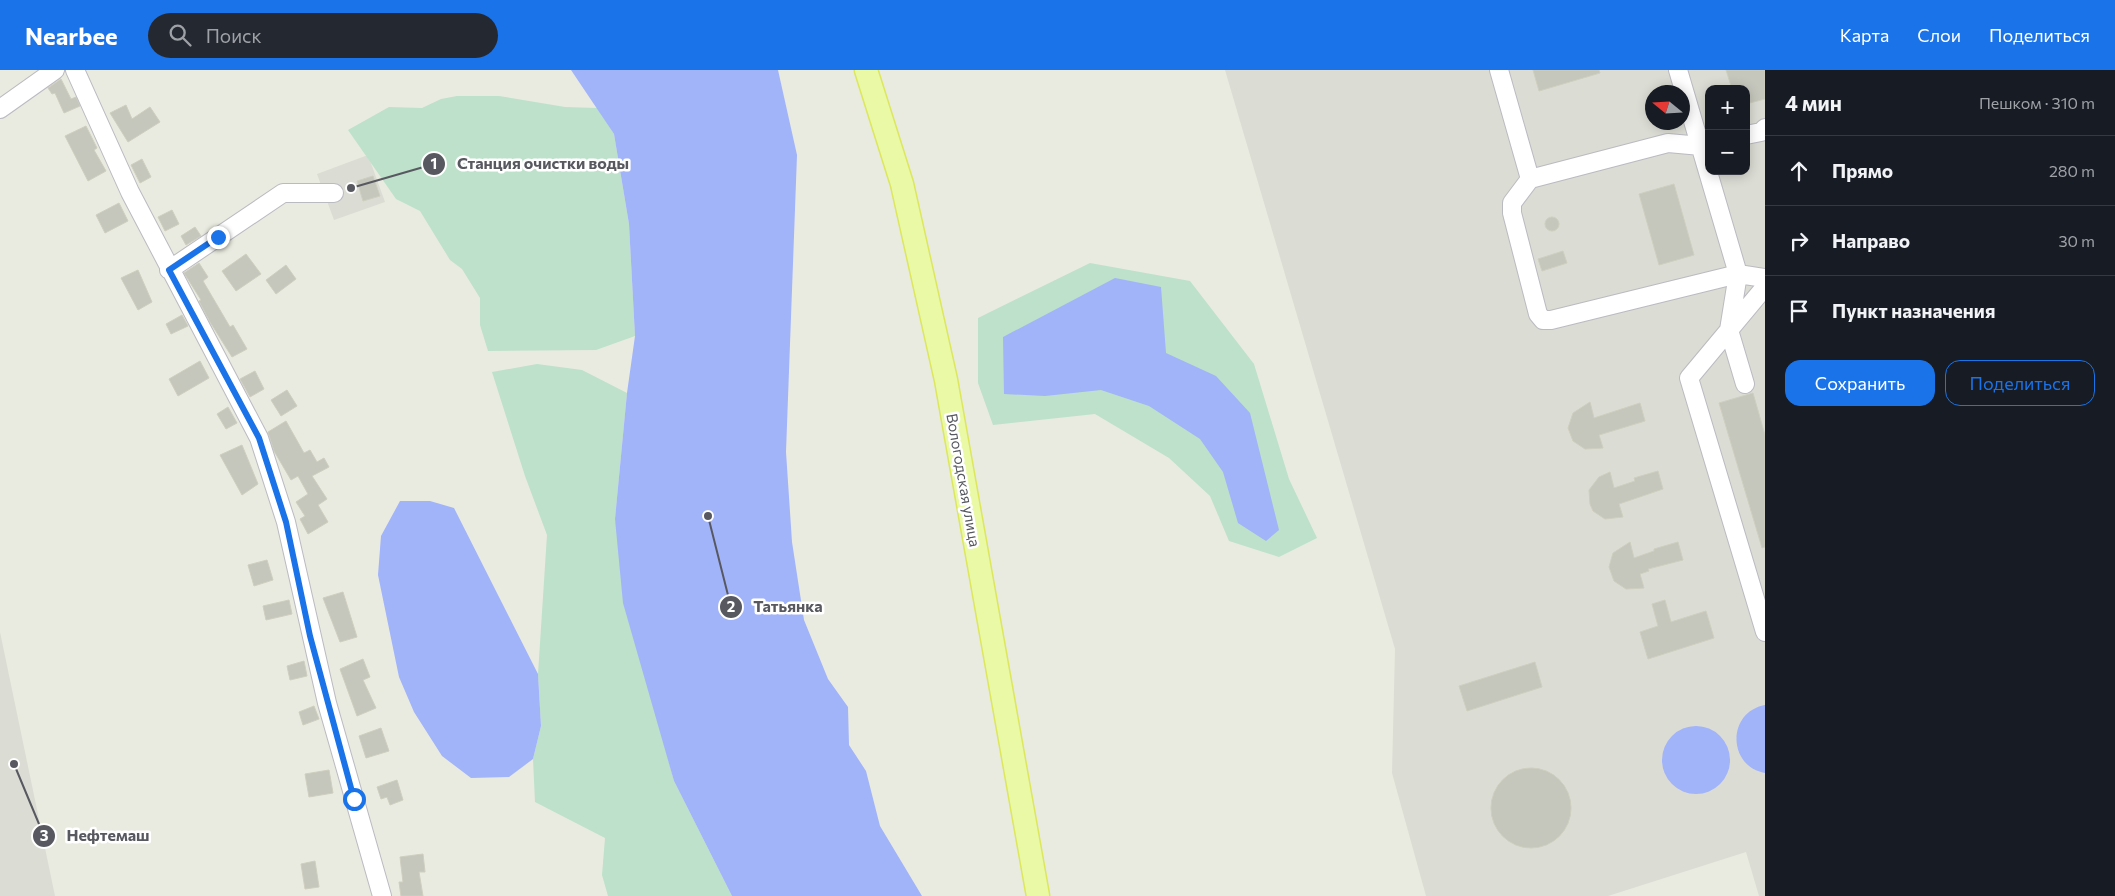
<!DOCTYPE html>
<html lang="ru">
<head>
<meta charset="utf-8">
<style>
	body { margin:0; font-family:Commissioner,sans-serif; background:#242831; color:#f1f3f6 }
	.controls { position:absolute; right:15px; top:15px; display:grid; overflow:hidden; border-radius:10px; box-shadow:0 2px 12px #0003 }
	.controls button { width:45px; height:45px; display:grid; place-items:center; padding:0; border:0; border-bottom:1px solid #363941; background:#171b24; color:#f1f3f6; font:25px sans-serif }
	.compass { position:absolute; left:1645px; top:15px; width:45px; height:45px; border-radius:50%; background:#171b24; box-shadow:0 2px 12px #0003; rotate:288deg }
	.stop { position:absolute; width:15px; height:15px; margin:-11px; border:4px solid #1a73e8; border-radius:50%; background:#fff }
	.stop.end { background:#1a73e8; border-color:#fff; box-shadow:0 1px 5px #0008 }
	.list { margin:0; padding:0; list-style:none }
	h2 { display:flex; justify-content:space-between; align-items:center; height:65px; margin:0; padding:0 20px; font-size:21px }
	h2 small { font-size:16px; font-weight:400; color:#9ea1a6 }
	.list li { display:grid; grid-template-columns:32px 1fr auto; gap:15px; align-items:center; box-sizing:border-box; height:70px; padding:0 20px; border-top:1px solid #363941 }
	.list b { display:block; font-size:19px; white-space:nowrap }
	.list em { font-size:16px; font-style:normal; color:#9ea1a6 }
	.actions { display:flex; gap:10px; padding:15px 20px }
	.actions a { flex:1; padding:11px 0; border:1px solid #1a73e8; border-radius:15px; text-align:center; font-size:18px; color:#1a73e8 }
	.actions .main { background:#1a73e8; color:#fff }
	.icon { flex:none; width:28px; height:28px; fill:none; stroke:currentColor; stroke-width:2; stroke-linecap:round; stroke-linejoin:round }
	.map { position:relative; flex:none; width:1765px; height:826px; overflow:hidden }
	header { display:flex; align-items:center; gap:30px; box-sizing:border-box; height:70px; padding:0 25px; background:#1a73e8; color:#fff }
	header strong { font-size:24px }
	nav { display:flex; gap:28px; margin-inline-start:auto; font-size:18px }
	.search { width:350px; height:45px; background:#242831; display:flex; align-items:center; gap:12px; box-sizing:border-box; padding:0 18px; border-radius:28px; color:#9ea1a6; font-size:19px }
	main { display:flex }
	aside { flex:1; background:#171b24 }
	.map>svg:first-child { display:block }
	.industrial { fill:#dbdcd4; fill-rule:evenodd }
	.green { fill:#bde1ca }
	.water { fill:#a1b3f9 }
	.building { fill:#c5c6bc; stroke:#cecfbf }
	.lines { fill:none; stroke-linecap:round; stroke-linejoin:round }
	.minor-casing { stroke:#babac1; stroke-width:20 }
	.major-casing { stroke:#dce75c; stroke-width:25 }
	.minor { stroke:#fff; stroke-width:18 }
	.major { stroke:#e9f9a6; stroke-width:22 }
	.route { stroke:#1a73e8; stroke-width:6 }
	.labels { text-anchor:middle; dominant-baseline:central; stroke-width:5; stroke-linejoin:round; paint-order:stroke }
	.street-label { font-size:15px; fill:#585960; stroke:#fff }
	.leader { fill:none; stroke:#585960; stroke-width:2 }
	.callout-dot { fill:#585960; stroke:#fff; stroke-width:2 }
	.mark-label { font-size:15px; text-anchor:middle; font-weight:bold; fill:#fff }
	.callout-label { font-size:16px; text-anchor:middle; font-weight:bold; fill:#585960; stroke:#fff; stroke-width:5; stroke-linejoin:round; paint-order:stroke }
</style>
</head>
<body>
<header>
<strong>Nearbee</strong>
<div class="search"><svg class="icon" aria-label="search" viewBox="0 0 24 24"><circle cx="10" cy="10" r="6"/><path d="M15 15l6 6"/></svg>Поиск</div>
<nav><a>Карта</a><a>Слои</a><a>Поделиться</a></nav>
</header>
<main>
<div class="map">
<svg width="1765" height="826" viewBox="0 0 1765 826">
	<rect width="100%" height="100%" fill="#e9ebe0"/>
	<path class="industrial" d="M1225,0H1765V826H1759L1746,782L1608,826H1426L1392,703L1395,579ZM1709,19H1746V101H1709ZM1652,22H1682V52H1652Z
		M368,85L385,132L334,150L317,104Z
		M0,562L55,826H0Z"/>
	<path class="green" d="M457,26H499L565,37L597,38L614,64L629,154L635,266L596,280L488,281L480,255V228L462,199L450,190L420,141L396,129L348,60L389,37L422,38L441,29Z
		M1090,193L1190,211L1254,294L1289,409L1317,468L1279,487L1229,471L1210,426L1169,388L1095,344L993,355L978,313V248Z
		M537,294L582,300L627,323L615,449L652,628L674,711L732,826H608L602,805L605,768L535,732L533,689L541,656L538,604L547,465L525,406L492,302Z"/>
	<path class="water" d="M571,0H778L797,85L786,382L792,472L804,550L828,609L848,637L849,675L866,701L880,756L922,826H732L674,711L623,533L615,449L627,323L635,266L629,154L614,64Z
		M1115,208L1161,217L1166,283L1216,306L1250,343L1279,460L1266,471L1238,453L1223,402L1200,369L1149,336L1101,320L1045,326L1004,324L1003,267Z
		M400,431H430L454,438L538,604L541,656L533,689L509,707L471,708L442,686L414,642L399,607L378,505L381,466Z
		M1765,635V703C1727,696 1727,642 1765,635Z
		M1662 690a34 34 0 1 1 68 0a34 34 0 1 1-68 0Z"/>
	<path class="building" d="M1533,0H1599L1600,3L1539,21Z
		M1726,0H1765V29L1746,34V19H1732Z
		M61,9L71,29L76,27L80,36L64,43L55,23L52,24L48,18Z
		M126,35L132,49L150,37L160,52L128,72L110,43Z
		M86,56L97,78L94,80L106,101L88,111L65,66Z
		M142,89L151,107L140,113L131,95Z
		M373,106L380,126L363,131L357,111Z
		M1674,114L1694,185L1659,195L1639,124Z
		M119,133L128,151L105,163L96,145Z
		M172,140L179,154L165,161L158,147Z
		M1545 154a7 7 0 1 1 14 0a7 7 0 1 1-14 0Z
		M195,157L201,166L186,175L181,166Z
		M1563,181L1567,193L1542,201L1538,189Z
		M246,184L261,204L236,221L222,201Z
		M199,193L208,207L203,211L230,257L233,255L247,279L232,287L210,252L199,231L201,230L184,203Z
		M286,195L296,209L276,224L266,210Z
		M138,200L152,232L138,240L121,208Z
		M182,245L188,256L171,264L166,254Z
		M200,291L209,308L178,326L169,309Z
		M255,301L264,319L250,327L240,309Z
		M287,320L297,336L281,346L271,330Z
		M1753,323L1765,365V477L1762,478L1719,333Z
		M1590,332L1594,348L1640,333L1645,351L1599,365L1603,378L1585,379L1573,371L1568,358L1573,343Z
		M228,337L237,353L226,359L217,344Z
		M286,351L304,383L310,380L317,392L324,388L329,397L312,406L327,429L318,435L328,452L308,464L300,449L305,446L296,432L308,424L298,406L291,410L274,381L268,362Z
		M242,375L258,414L242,425L220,385Z
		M1658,401L1663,419L1619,434L1623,447L1605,449L1593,441L1590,434L1589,420L1599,407L1610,402L1614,418L1635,411L1634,408Z
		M1630,472L1634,488L1654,481V479L1678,472L1683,490L1648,499L1649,501L1640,504L1644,518L1626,519L1614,511L1609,497L1613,483Z
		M267,490L273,510L254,516L248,495Z
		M343,522L357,567L340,572L323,528Z
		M289,530L292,544L266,550L263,536Z
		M1665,530L1671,552L1706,541L1714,568L1648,589L1640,562L1658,556L1652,534Z
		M363,589L370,607L363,610L376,638L357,646L340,599Z
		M304,591L307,606L290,610L287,596Z
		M1535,592L1542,617L1467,641L1459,616Z
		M314,636L319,649L303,655L299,642Z
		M381,658L389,681L366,688L359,666Z
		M1491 738a40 40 0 1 1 80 0a40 40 0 1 1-80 0Z
		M329,700L333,723L309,727L305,704Z
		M397,710L403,730L390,735L387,727L381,729L377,717Z
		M423,784L425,802H419L423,826H401L399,812H403L400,787Z
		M315,791L319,817L305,819L301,794Z"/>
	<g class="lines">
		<defs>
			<path id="minor" d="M75,0L130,122L259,368L286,452L327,633L382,826
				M1499,0L1530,109L1512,133V143L1538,244L1543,250H1551L1738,204L1729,260L1745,314
				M1678,0L1738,204L1765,208
				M0,39L55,0
				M1746,65L1761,62L1765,58
				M1530,109L1668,73L1701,76L1709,74
				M169,200L283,123H334
				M1765,217L1689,308L1765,562"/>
			<path id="major" d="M866,0L902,114L946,310L1038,826"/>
		</defs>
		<use href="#minor" class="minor-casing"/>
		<use href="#major" class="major-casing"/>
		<use href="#minor" class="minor"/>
		<use href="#major" class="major"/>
	</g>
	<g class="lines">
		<path class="route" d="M218,167L169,200L259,368L286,452L310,566L354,729"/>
	</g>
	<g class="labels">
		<g class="street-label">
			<text transform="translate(964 410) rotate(80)">Вологодская улица</text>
		</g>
	</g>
	<path class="leader" d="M351 118L434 94M708 446L731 537M14 694L44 766"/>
	<g class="callout-dot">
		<circle cx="351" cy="118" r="5"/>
		<circle cx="708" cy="446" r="5"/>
		<circle cx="14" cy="694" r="5"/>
		<circle cx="434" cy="94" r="12"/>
		<circle cx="731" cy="537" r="12"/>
		<circle cx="44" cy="766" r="12"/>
	</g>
	<g class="mark-label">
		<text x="434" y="99">1</text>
		<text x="731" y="542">2</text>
		<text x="44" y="771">3</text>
	</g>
	<g class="callout-label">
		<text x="543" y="99">Станция очистки воды</text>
		<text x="788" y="542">Татьянка</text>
		<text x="108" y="771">Нефтемаш</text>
	</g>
</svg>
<div class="controls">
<button>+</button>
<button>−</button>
</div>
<svg class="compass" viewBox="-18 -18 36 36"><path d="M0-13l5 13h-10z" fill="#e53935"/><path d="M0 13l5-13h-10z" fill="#9ea1a6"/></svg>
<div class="stop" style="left:354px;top:729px"></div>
<div class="stop end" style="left:218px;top:167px"></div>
</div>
<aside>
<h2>4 мин<small>Пешком · 310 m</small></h2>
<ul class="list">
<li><svg class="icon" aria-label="ahead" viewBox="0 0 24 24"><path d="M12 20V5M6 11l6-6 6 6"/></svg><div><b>Прямо</b></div><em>280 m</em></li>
<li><svg class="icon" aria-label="right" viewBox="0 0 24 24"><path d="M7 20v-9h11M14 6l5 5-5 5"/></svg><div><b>Направо</b></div><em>30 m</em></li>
<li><svg class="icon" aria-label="arrive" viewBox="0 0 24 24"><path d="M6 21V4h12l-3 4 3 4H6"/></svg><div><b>Пункт назначения</b></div></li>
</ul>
<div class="actions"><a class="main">Сохранить</a><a>Поделиться</a></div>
</aside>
</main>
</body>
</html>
